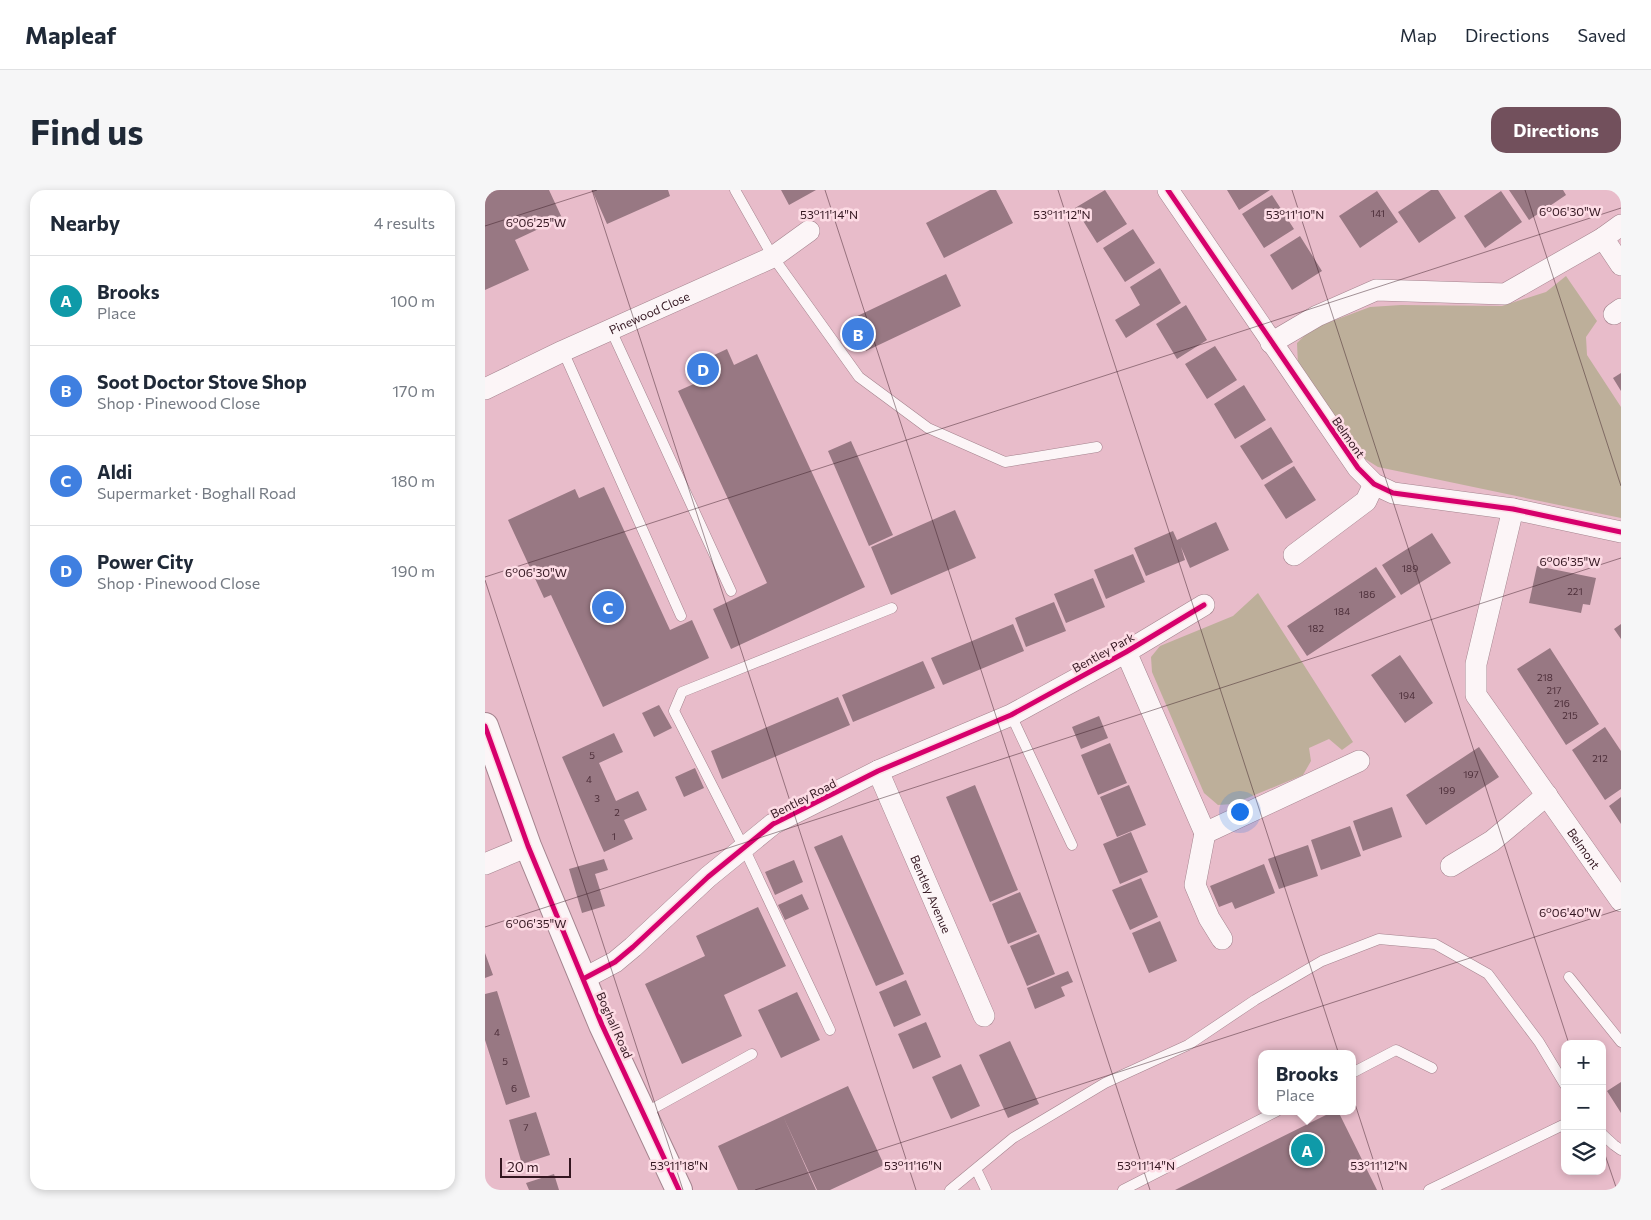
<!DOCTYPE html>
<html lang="en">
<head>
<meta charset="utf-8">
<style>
	body { margin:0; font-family:Commissioner,sans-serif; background:#f6f6f7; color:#1f2937 }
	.controls { position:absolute; right:15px; bottom:15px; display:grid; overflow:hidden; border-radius:10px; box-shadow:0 2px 8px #0003 }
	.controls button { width:45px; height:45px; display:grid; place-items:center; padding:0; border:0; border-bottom:1px solid #e0e1e3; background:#fff; color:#1f2937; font:25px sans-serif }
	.scale { position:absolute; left:15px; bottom:12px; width:71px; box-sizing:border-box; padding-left:5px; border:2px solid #331620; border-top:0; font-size:14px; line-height:18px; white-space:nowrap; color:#331620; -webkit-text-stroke:4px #fddce5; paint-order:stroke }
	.you { position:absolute; left:754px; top:621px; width:18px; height:18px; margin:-12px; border:4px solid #fff; border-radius:50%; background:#1a73e8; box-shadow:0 0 0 8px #1a73e833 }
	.badge { display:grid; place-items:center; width:32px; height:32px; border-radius:50%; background:#72505c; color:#fff; font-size:16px; font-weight:700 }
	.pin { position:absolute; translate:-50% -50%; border:2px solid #fff; box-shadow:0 1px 5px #0006 }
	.popup { position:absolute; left:773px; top:860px; width:98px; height:65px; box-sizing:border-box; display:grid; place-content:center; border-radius:10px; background:#fff; filter:drop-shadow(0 1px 4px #0005); font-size:16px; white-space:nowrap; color:#747a83 }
	.popup b { font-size:19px; color:#1f2937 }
	.popup::after { content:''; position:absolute; left:50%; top:100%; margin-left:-10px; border:10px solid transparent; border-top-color:#fff }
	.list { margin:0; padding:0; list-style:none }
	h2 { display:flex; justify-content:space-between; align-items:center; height:65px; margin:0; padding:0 20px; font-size:21px }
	h2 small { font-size:16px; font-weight:400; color:#747a83 }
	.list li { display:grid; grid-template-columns:32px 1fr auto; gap:15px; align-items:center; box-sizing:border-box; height:90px; padding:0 20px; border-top:1px solid #e0e1e3 }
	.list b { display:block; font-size:19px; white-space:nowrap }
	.list p { margin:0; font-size:16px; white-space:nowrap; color:#747a83 }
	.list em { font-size:16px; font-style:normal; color:#747a83 }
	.icon { flex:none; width:28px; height:28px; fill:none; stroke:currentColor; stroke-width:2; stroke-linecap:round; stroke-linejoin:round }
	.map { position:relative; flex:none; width:1136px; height:1000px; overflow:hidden; border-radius:15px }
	header { display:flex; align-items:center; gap:30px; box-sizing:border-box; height:70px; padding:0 25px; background:#fff; border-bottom:1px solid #e0e1e3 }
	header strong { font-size:24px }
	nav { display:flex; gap:28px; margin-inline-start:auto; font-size:18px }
	.intro { display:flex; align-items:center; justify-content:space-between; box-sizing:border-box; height:120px; padding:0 30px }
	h1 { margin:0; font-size:35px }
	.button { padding:12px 22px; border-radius:15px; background:#72505c; color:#fff; font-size:18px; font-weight:700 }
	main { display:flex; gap:30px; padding:0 30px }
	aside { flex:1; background:#fff; border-radius:15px; box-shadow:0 2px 8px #0003 }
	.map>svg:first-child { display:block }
	.green { fill:#bdaf9a }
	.building { fill:#987883 }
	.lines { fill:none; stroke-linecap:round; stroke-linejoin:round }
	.service-casing { stroke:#a4838e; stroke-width:11 }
	.minor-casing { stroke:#a4838e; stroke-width:22 }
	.tertiary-casing { stroke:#a4838e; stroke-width:28 }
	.service { stroke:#fcf5f7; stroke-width:10 }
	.minor { stroke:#fcf5f7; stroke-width:21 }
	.tertiary { stroke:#fcf5f7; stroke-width:26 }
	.cycleway-casing { stroke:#fddce5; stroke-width:8 }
	.cycleway { stroke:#d6006c; stroke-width:5 }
	.ticks { fill:none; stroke:#331620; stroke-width:1; stroke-opacity:0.45 }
	.labels { text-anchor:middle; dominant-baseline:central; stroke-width:5; stroke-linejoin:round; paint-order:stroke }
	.number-label { font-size:10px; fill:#4c2e39 }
	.street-label { font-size:12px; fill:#331620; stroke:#fddce5 }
	.ticks-label { font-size:12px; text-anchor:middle; fill:#331620; stroke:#fddce5; stroke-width:5; stroke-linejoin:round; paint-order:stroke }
</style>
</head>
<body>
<header>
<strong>Mapleaf</strong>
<nav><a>Map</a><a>Directions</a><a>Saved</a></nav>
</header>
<div class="intro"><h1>Find us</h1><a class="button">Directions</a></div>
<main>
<aside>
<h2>Nearby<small>4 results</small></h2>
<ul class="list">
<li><span class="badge" style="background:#0f9aa8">A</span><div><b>Brooks</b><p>Place</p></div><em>100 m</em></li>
<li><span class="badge" style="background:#3f7fe0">B</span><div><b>Soot Doctor Stove Shop</b><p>Shop · Pinewood Close</p></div><em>170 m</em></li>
<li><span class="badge" style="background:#3f7fe0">C</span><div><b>Aldi</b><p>Supermarket · Boghall Road</p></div><em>180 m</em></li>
<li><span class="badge" style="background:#3f7fe0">D</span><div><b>Power City</b><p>Shop · Pinewood Close</p></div><em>190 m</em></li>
</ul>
</aside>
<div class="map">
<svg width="1136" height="1000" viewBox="0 0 1136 1000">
	<rect width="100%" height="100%" fill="#e8bcca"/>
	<path class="green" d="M1081,86L1112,131L1101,147L1102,165L1136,217V328L893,277L877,267L813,175L812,153L826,139L885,117L916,115L1017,116L1061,102Z
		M773,403L868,552L857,560L844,549L824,558L826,571L818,585L748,614L733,615L719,603L667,482L666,467L675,456L748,426Z"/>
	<path class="building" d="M0,0H64L77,28L30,50L44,80L0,100Z
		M107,0H183L185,6L122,34Z
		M296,0H331L304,15Z
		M505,0H511L528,33L459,68L441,33Z
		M620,0L642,34L612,53L590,18Z
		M742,0H785L754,20Z
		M946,0H953L971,28L934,53L913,22Z
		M1024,0H1078L1081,5L1044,30Z
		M892,1L913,32L875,58L854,26Z
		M1016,1L1037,32L1000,58L979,26Z
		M787,5L809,39L779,58L757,24Z
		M648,39L670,73L640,92L618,58Z
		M815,46L837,81L807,100L785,65Z
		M675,78L696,113L641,148L630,130L655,115L645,97Z
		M461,84L476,116L381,161L366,129Z
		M701,115L722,150L692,169L671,134Z
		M730,156L752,190L722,209L700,174Z
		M242,159L249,175L272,164L380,397L246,459L228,419L282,393L193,201L222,188L214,172Z
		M1136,183V201L1128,188Z
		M759,195L781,230L750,249L729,214Z
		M786,237L808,272L777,290L755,256Z
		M366,251L408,345L384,356L343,261Z
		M809,276L831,310L801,329L779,295Z
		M119,297L185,440L207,430L224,468L118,517L66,405L59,408L23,330L90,299L94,308Z
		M470,320L491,368L406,405L386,357Z
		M731,332L744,360L705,378L696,357L700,370L661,386L649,358L688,341L692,350Z
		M947,343L966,373L916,405L897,375Z
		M648,364L660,392L621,409L609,380Z
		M1052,376L1111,388L1105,415L1098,414L1096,423L1044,413Z
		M891,377L911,407L822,466L802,436Z
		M608,388L620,417L581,433L569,404Z
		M569,412L581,441L541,457L530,428Z
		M528,434L539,461L458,495L446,468Z
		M1136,434V449L1129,439Z
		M1065,458L1114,534L1081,555L1032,479Z
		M915,465L948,513L920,533L886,485Z
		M438,471L450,498L368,532L357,505Z
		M353,507L365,535L237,589L226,561Z
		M174,515L187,538L169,547L157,523Z
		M614,526L623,548L596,559L587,537Z
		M1120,537L1136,561V599L1120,610L1087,560Z
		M129,543L138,562L114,573L131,611L153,601L162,620L139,630L148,649L119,662L77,567Z
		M625,553L642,593L613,605L596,565Z
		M994,557L1014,587L941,635L921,605Z
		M210,578L219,598L199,607L190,587Z
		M490,595L533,700L505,712L461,607Z
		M644,595L661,635L632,647L615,607Z
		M1136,607V634L1124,616Z
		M907,617L917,647L878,661L868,631Z
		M865,636L876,666L836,680L826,650Z
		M646,642L663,682L635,694L618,654Z
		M357,645L419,784L391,796L329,657Z
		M823,655L833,686L794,699L783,669Z
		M119,669L123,680L110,684L120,716L97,723L84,679Z
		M309,670L318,692L290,705L280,682Z
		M779,674L790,703L750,719L747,712L734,717L725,696Z
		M656,688L673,727L645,740L627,700Z
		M535,702L552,742L523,754L507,714Z
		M317,704L324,719L300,730L293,715Z
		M273,717L301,776L239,805L257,846L197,874L160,794L220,766L211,746Z
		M675,731L692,771L664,783L647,743Z
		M554,744L570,784L542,796L525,756Z
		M0,763L8,785L0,788Z
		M583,781L588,792L576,797L580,806L550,819L542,798Z
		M421,790L436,825L409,837L394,802Z
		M12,801L45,907L21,915L0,850V804Z
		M312,802L335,850L296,868L273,820Z
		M441,832L456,867L428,879L413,844Z
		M525,851L554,914L523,928L494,865Z
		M476,874L495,916L466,929L447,887Z
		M1136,892V923L1122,901Z
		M363,896L399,975L345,1000H332L298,926Z
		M849,921H853L892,1000H690Z
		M51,922L65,965L37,974L24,930Z
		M298,926L331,1000H253L233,956Z
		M69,984L74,1000H44L41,993Z"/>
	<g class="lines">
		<defs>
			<path id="service" d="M250,0L288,67L374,187L443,238L520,272L612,257
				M126,140L246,401
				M78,161L196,426
				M526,525L587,655
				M1084,787L1136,852
				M345,840L259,658L189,521L197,502L407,418
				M867,883L911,860L947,878
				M160,923L267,864
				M1117,944L1129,955L1136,960
				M491,979L501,1000
				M465,1000L528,948L620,893L703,855L770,810L837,771L894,749L950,754L1003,784L1054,852L1080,895
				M638,1000L792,921
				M944,1000L1080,934"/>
			<g id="minor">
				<path d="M683,0L873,278L889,294L908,303L1028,319L1136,342"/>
				<path d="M1118,48L1136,75"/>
				<path d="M1129,124L1136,119"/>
				<path d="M786,153L832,126L891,100L1020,104L1118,48L1136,35"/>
				<path id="s1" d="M0,199L78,161L288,67L324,41"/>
				<path id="s2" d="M1028,319L991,474V505L1136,711"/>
				<path d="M809,365L881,311L889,294"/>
				<path d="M641,462L720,643L874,571"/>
				<path id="s3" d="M393,581L499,826"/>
				<path d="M720,643L710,695L724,728L737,749"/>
				<path d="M0,674L43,656"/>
				<path d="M966,676L1007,651L1062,605"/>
				<path d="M98,789L130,772L148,757L223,687L288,634L393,581L526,525L641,462L719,415"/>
			</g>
			<path id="tertiary" d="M0,536L43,656L117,835L194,1000"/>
		</defs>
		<use href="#service" class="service-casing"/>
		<use href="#minor" class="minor-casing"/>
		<use href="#tertiary" class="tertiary-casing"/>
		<use href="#service" class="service"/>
		<use href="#minor" class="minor"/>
		<use href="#tertiary" class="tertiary"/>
		<defs>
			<path id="cycleway" d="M683,0L873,278L889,294L908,303L1028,319L1136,342
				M0,536L43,656L117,835L194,1000
				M98,789L130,772L148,757L223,687L288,634L393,581L526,525L641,462L719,415"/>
		</defs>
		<use href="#cycleway" class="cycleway-casing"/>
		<use href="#cycleway" class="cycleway"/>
	</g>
	<path class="ticks" d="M107,0L431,1000M340,0L665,1000M573,0L898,1000M807,0L1084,854M1040,0L1136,296M0,36L112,0M0,387L1136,18M0,390L198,1000M0,737L1136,368M1117,956L1132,1000M270,1000L1136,719"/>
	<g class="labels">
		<g class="number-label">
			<text x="893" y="23">141</text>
			<text x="925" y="378">189</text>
			<text x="1090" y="401">221</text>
			<text x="882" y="404">186</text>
			<text x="857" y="421">184</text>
			<text x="831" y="438">182</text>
			<text x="1060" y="487">218</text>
			<text x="1069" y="500">217</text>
			<text x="922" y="505">194</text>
			<text x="1077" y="513">216</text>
			<text x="1085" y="525">215</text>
			<text x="107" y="565">5</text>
			<text x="1115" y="568">212</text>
			<text x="986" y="584">197</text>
			<text x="104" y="589">4</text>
			<text x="962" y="600">199</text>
			<text x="112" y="608">3</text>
			<text x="132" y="622">2</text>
			<text x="129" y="646">1</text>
			<text x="12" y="842">4</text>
			<text x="20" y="871">5</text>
			<text x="29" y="898">6</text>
			<text x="41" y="937">7</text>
		</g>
		<g class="street-label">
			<text stroke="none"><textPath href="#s1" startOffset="181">Pinewood Close</textPath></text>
			<text transform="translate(864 247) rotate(55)">Belmont</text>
			<text transform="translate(618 462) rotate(-29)">Bentley Park</text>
			<text transform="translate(318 608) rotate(-27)">Bentley Road</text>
			<text stroke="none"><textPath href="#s2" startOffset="378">Belmont</textPath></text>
			<text stroke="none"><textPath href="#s3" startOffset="134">Bentley Avenue</textPath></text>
			<text transform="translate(130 835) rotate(66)">Boghall Road</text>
		</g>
	</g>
	<g class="ticks-label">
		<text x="1085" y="26">6°06'30"W</text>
		<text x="344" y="29">53°11'14"N</text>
		<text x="577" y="29">53°11'12"N</text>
		<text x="810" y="29">53°11'10"N</text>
		<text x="51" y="37">6°06'25"W</text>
		<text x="1085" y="376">6°06'35"W</text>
		<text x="51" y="387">6°06'30"W</text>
		<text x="1085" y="727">6°06'40"W</text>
		<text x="51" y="738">6°06'35"W</text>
		<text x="194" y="980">53°11'18"N</text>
		<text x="428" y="980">53°11'16"N</text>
		<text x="661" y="980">53°11'14"N</text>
		<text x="894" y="980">53°11'12"N</text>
	</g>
</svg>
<div class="controls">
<button>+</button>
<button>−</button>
<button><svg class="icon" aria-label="layers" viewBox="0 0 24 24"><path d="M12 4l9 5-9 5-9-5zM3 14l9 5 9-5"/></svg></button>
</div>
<div class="scale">20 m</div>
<div class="you"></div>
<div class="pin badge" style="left:822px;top:960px;background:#0f9aa8">A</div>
<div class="popup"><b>Brooks</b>Place</div>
<div class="pin badge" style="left:373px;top:144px;background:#3f7fe0">B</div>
<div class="pin badge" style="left:123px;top:417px;background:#3f7fe0">C</div>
<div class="pin badge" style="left:218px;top:179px;background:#3f7fe0">D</div>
</div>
</main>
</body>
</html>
